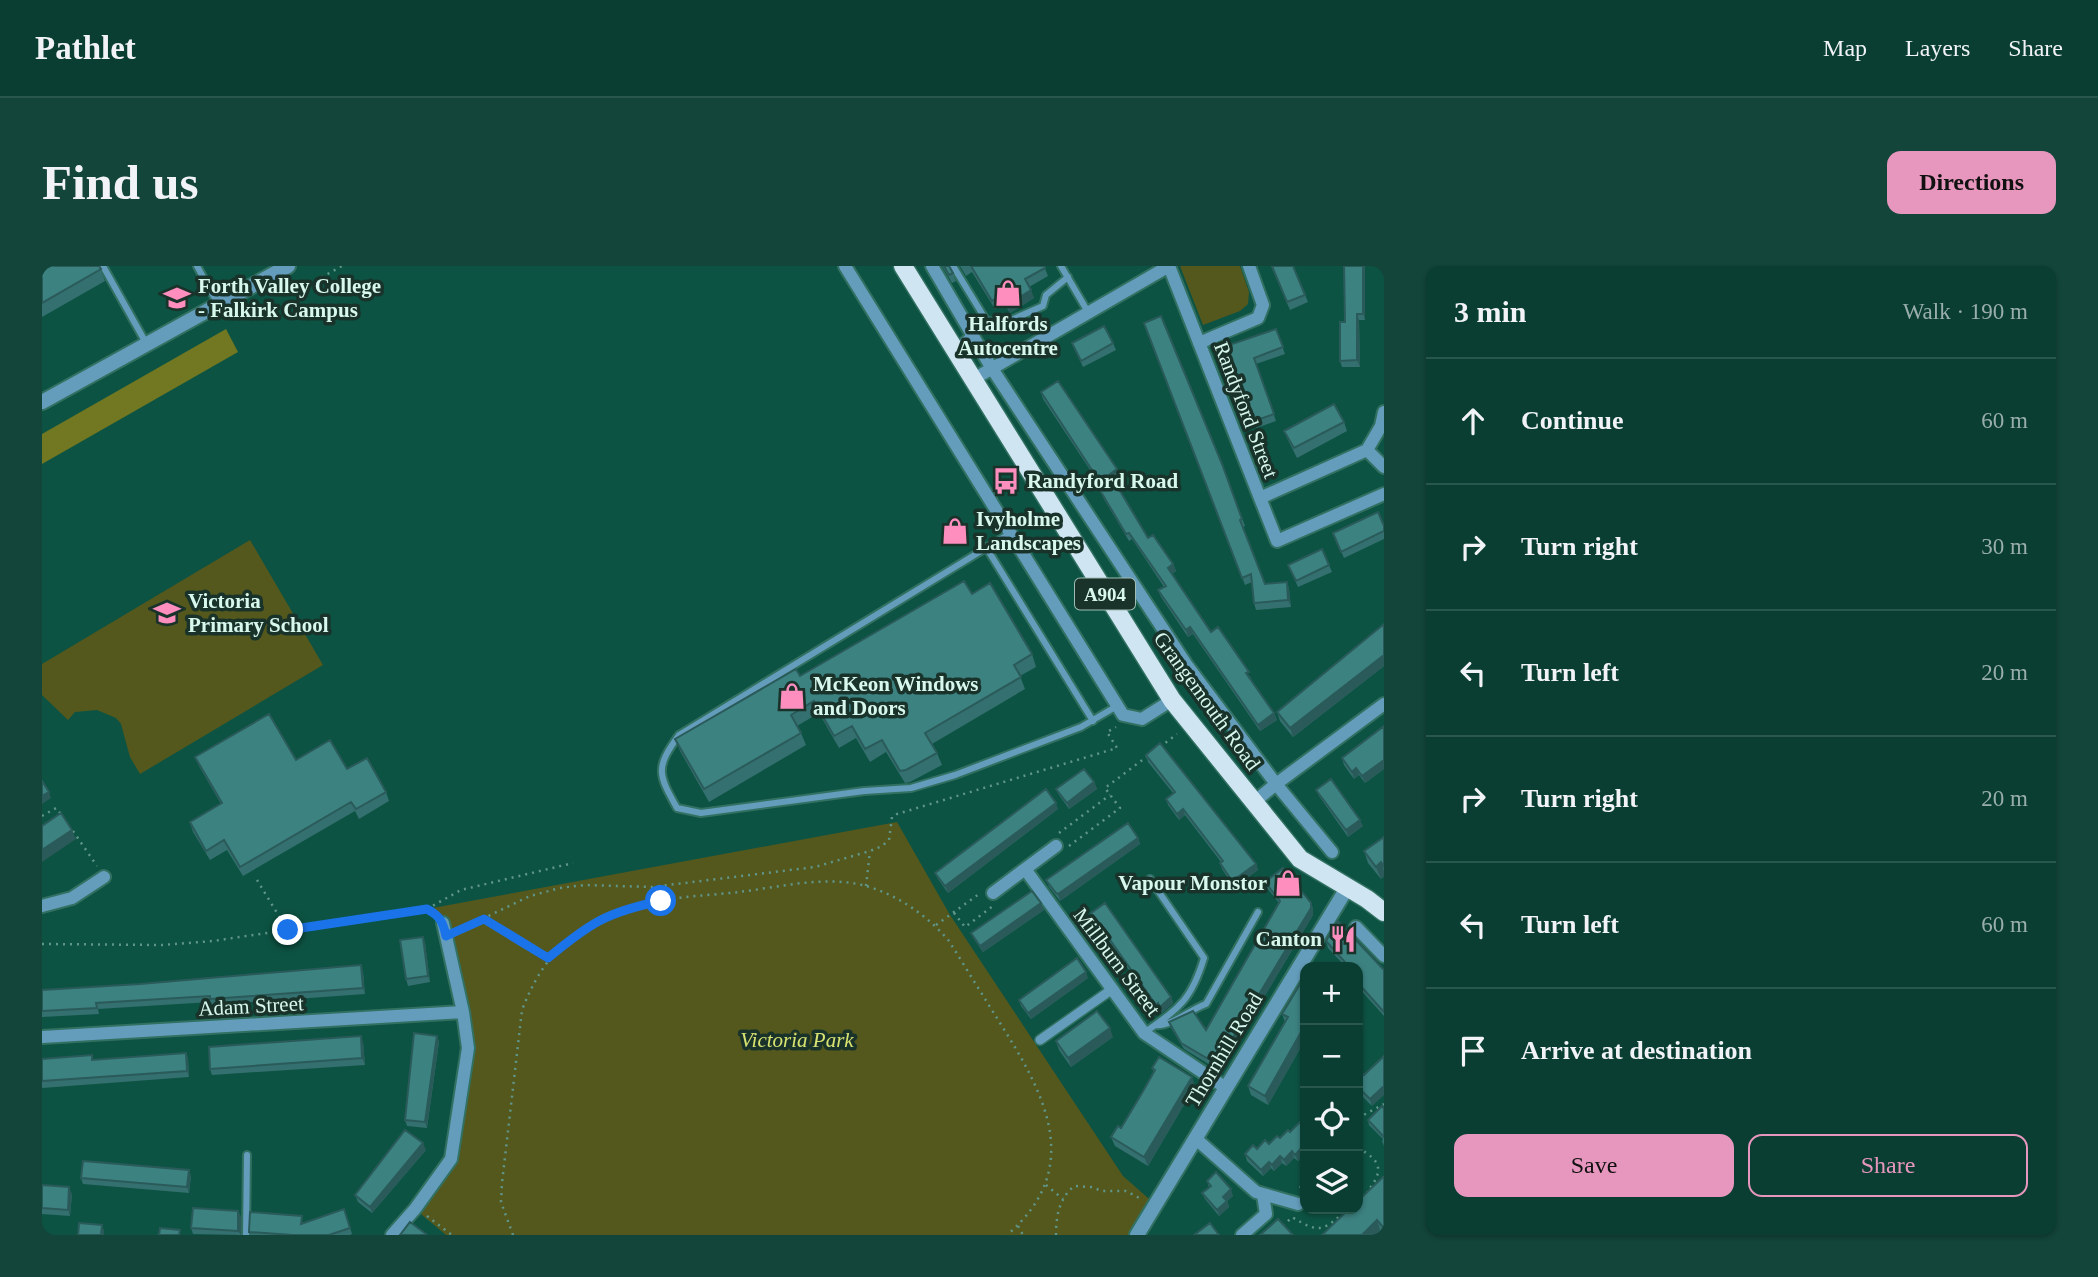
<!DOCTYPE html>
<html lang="en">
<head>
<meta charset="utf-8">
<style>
	body { margin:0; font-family:"Times New Roman",serif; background:#13453a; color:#f1f3f6 }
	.controls { position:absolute; right:21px; bottom:21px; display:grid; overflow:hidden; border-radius:14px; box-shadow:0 2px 5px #0004 }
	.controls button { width:63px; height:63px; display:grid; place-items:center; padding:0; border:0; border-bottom:2px solid #2a574d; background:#0a3e32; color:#f1f3f6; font:35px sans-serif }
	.stop { position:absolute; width:21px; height:21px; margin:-16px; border:5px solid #1a73e8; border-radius:50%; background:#fff }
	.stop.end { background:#1a73e8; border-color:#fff; box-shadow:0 2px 7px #0008 }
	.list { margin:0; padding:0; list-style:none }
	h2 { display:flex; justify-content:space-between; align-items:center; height:91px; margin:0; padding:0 28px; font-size:30px }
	h2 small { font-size:23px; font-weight:400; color:#99aeac }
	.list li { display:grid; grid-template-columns:46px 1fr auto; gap:21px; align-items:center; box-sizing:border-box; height:126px; padding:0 28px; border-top:2px solid #2a574d }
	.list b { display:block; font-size:26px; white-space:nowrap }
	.list em { font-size:23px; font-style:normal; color:#99aeac }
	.actions { display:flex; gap:14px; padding:21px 28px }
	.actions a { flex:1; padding:16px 0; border:2px solid #e797bd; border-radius:14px; text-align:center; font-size:24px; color:#e797bd }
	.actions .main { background:#e797bd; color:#111 }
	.icon { flex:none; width:38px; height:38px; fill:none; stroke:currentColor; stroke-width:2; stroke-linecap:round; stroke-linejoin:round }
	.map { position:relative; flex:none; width:1342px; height:969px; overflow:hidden; border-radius:14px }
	header { display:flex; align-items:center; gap:42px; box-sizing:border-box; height:98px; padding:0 35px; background:#0a3e32; border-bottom:2px solid #2a574d }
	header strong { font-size:33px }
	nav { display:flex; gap:38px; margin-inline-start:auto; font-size:24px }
	.intro { display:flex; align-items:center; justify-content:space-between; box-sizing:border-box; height:168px; padding:0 42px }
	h1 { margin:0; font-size:49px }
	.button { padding:18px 32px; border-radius:14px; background:#e797bd; color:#111; font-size:24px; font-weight:700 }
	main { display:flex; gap:42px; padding:0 42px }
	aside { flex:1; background:#0a3e32; border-radius:14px; box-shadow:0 2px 5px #0004 }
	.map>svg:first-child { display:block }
	.green { fill:#54581d }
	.forest { fill:#717821 }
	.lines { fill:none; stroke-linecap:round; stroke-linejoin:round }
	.service-casing { stroke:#327162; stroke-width:10 }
	.pedestrian-casing { stroke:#327162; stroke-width:12 }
	.minor-casing { stroke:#327162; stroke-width:16 }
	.tertiary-casing { stroke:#327162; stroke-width:18 }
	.primary-casing { stroke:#327162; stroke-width:21 }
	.path { stroke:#609689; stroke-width:2.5; stroke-dasharray:2 5; stroke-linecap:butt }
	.service { stroke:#649dbc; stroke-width:6 }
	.pedestrian { stroke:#649dbc; stroke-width:9 }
	.minor { stroke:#649dbc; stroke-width:12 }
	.tertiary { stroke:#649dbc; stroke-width:14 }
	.primary { stroke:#d0e5f2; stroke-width:18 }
	.wall { fill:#34706f }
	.shaded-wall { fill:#2a5b5a }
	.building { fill:#3c8281; stroke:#2a5b5a; stroke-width:2 }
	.route { stroke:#1a73e8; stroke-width:9 }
	.labels { text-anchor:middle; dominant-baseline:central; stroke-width:7; stroke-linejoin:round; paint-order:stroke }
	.shield { fill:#19332b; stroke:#9fbcb3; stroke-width:2 }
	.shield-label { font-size:19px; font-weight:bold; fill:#d8f7ed }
	.poi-label { font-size:21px; font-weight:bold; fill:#d8f7ed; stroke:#19332b; text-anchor:start }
	.street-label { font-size:21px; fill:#d8f7ed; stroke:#19332b }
	.park-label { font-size:21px; font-style:italic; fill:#d8e371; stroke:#19332b }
</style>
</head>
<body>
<header>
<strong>Pathlet</strong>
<nav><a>Map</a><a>Layers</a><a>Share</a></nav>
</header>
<div class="intro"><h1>Find us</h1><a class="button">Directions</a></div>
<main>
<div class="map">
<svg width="1342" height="969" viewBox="0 0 1342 969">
	<rect width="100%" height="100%" fill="#0d5343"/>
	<path class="green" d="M1138,0H1198L1207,26L1206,38L1198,45L1161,59Z
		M208,274L281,399L98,508L88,491L79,458L74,452L55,444L33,446L26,454L0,429V398Z
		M855,556L908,649L1081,910L1114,939L1095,969H404L373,943L409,893L426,782L401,657L395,648L385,643Z"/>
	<path class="forest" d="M184,63L196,86L0,198V168Z"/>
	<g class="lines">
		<defs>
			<path id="service" d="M61,0L104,77
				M155,0L176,38
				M911,0L944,54L915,81
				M1019,0L1046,46
				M944,54L960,58L1001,40L1004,29L1026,11
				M967,268L637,469C613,502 616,508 635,542L659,547L822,525L869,522L913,509L1039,461L1075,440
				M944,281L1051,455
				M1114,759C1128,761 1149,743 1164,738L1216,646
				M1102,767C1137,742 1149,735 1162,692L1108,613
				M204,969L205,889"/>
			<path id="pedestrian" d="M998,774L1069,724"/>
			<path id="minor" d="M803,0L1081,449L1100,453L1130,434
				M890,0L949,101L1144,398L1234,518L1290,586
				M1157,77L1216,52L1221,39L1207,0
				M930,114L1127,0L1218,232L1325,184
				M1325,184L1339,160L1342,146
				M1325,184L1342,201
				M1218,232L1235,275L1342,228
				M1211,537L1234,518L1342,438
				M983,603L1102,767L1184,822
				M951,627L1014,580
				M0,640L30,632L62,611
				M1314,661L1342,690
				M0,771L421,746
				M1153,872L1214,926L1256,938
				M350,969L373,943L409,893L426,782L421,746L401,657
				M1200,969L1224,948L1221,929"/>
			<path id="tertiary" d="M0,136L246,0
				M1095,969L1305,622"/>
			<path id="primary" d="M861,0L1130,434L1258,593L1325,633L1342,646"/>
		</defs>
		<use href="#service" class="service-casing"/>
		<use href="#pedestrian" class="pedestrian-casing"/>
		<use href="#minor" class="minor-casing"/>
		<use href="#tertiary" class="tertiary-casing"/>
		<use href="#primary" class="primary-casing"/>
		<path class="path" d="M255,25L300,0
			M1118,481L1135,468
			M0,550L14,542L19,548
			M31,565L55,600
			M1017,567L1068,529
			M1027,580L1078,542L1063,522L1107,489
			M215,614L246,665
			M824,620L828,585
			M385,643L419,624L531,597
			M912,647L923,661L951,640
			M442,653L506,692
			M894,659L937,628
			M415,665L488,630L518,622L542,619L610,621L773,601L828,585L840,580L847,574L850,551L855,548L1075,482L1065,466L1074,461
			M0,678L120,679L171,675L385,643L392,647
			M1316,852L1342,838
			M1316,882C1340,895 1342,905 1325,926
			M1004,919L1021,933
			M1258,922L1263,914
			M385,950L410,969
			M976,960L981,969
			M1241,960L1250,951C1279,969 1281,964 1306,943
			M471,969L459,936L460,917L480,744C496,702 520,670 562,651C603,631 653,631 697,626C738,621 784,609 824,620C856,629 886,650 907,675C924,702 941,730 958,757C1003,828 1043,902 965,969
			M1014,969C1014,950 1017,933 1032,920L1049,921L1060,925H1084L1101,934"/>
		<use href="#service" class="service"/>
		<use href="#pedestrian" class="pedestrian"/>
		<use href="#minor" class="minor"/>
		<use href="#tertiary" class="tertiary"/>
		<use href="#primary" class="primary"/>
	</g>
	<path class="wall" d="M0,0H57L63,15L0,51Z
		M900,0H907L914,15L910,17Z
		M918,0H1002L1006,10L987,21L992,32L968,47L962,37L953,43L930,6L924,10Z
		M1229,0H1251L1266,36L1248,44Z
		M1323,0V54H1317L1318,101H1300L1298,95Z
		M1102,57L1180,198L1203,260L1201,261L1223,318L1245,316L1247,323L1249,341L1214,344L1212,337L1210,316L1203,319Z
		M1234,63L1243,88L1214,98L1234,155L1214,162L1184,80Z
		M1030,77H1071L1074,84L1041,101Z
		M999,126L1075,203L1078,210L1071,214L1106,272L1131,298L1134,305L1130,308L1169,366L1209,412L1208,413L1232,447L1235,454L1218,465L1151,368L1146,371L1119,331L1116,324L1122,321L1090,273L1087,275L1062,233L1059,226L1062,225L1001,133Z
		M1302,156L1305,165L1255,192L1246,174L1242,165Z
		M1342,260V273L1302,292L1291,267Z
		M1246,299H1287L1290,306L1256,321Z
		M930,328L990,388L994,401L978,410L983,423L890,478L895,487L900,499L868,516L863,517L844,486L828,496L814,472L797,482L777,447L755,460L759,467L764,479L667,536L638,485L633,473L758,410Z
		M1342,358V400L1251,471L1238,455L1235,446Z
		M1342,460V503L1323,517L1317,509L1312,513L1302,499L1300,492Z
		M1104,489L1214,598L1216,604L1192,621L1180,603L1178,597L1179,596L1143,549L1137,554L1126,539L1124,533L1131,527L1106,496Z
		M153,491L254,494L305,503L344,526L347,535L317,553L313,545L201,610L185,584L168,594L151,566L148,556L179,538L157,500Z
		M1052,516L1055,523L1027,543L1017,529L1014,523Z
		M1274,524L1321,560L1306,571L1277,530Z
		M1016,543L906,627L896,613L893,607Z
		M1342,571V610L1339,613L1326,597L1322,585Z
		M1096,572L1098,578L1018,635L1007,621L1004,614Z
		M1223,616L1269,637L1271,643V649L1178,805L1142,783L1129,762L1127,756L1164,764L1237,637L1225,622Z
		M999,637L1002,644L941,686L932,673L929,667Z
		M1049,647L1129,731L1131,737L1120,747L1118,743L1116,745L1051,653Z
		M1284,675L1342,704V750L1316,721V701H1300V700L1301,698L1286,682Z
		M383,677L388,716L366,720L364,713Z
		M321,706L323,728L170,739L169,736L56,743L57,748L0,751V724Z
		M1263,710V774L1226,839L1209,829L1206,820L1243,756L1240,748Z
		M1046,712L989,753L979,740L977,734Z
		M395,770L397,776L385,862L365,860L363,854Z
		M1071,771L1029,801L1017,784L1014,775Z
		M321,776L323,799L170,809L168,803Z
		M144,787L146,793L147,811L0,822V793L52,794Z
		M1110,802L1153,820L1106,900L1073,880L1069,871L1079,862L1112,807Z
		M1316,803L1322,809L1330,840L1319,829L1316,833Z
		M1342,843V880L1340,875L1341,873L1327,859L1326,854Z
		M1263,851V887L1256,895L1252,892L1244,900L1240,897L1232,905L1229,902L1221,910L1205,895L1203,888L1227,878L1248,866Z
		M384,884L330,947L316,936L313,929Z
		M149,910L147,927L41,918L39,912Z
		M1342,912V969L1339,967L1280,969Z
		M1165,915L1191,930L1185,935L1187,941L1177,950L1163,933L1160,927L1167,921Z
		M0,919L30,928L28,950L0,948Z
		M302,943L310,968L308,969H208L207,966L262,956V957Z
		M196,945L199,951V969L151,968L149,962Z"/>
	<path class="shaded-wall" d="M1321,0H1323V54L1321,48Z
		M989,24L992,32L968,47L965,39Z
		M1315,48L1317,54L1318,101L1315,94Z
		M1075,203L1078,210L1070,215L1068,208Z
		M1131,298L1134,305L1128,309L1126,302Z
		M1245,316L1247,323L1249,341L1246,334Z
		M1148,361L1151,368L1146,371L1144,364Z
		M1342,389V400L1251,471L1248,462Z
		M1232,447L1235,454L1218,465L1216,459Z
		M1342,494V503L1323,517L1320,510Z
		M1314,502L1317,509L1312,513L1310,506Z
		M1052,516L1055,523L1027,543L1025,537Z
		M7,526L9,532L0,538V530Z
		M1014,537L1016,543L906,627L903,620Z
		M1141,543L1143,549L1137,554L1135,548Z
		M1318,554L1321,560L1306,571L1304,564Z
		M30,564L34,573L0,596V584Z
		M1096,572L1098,578L1018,635L1016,628Z
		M1339,596L1342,605V610L1339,613L1334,601Z
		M1214,598L1216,604L1192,621L1190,615Z
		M999,637L1002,644L941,686L938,680Z
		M1269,637L1271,643V649L1178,805L1175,798Z
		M381,671L383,677L388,716L386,710Z
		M319,699L321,706L323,728L321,722Z
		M1044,706L1046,712L989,753L986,747Z
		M1129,731L1131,737L1120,747L1118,741Z
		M1262,761L1263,766V774L1226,839L1223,830Z
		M1068,762L1071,771L1029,801L1026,792Z
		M319,770L321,776L323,799L320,792Z
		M395,770L397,776L385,862L383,856Z
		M144,787L146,793L147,811L145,805Z
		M1150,811L1153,820L1106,900L1102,891Z
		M1342,820V829L1330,840L1328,833Z
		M1317,822L1319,829L1316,833V824Z
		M381,877L384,884L330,947L328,941Z
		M1263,878V887L1256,895L1253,889Z
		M1250,885L1252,892L1244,900L1242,894Z
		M1238,890L1240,897L1232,905L1230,899Z
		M1227,896L1229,902L1221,910L1219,904Z
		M147,904L149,910L147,927L145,921Z
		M27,921L30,928L28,950L26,944Z
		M1189,923L1191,930L1185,935L1187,941L1177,950L1175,944L1181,931Z
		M196,945L199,951V969L196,965Z
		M1335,954L1339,967L1337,969H1320Z
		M60,959L62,965V969H59Z"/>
	<path class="building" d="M0,0H57L59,3L0,37Z
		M902,0H907L911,7L907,9Z
		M929,0H1002L1003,2L983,13L989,24L965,39L959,29L950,35Z
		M1230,0H1251L1263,29L1245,36Z
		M1302,0H1321V48H1315V94L1298,95V56H1303Z
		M1119,50L1180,198L1200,253L1198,254L1223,318L1245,316L1246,334L1212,337L1209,308L1200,312L1102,57Z
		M1062,60L1071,77L1039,95L1030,77Z
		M1234,63L1241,81L1212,92L1232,148L1212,155L1184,80Z
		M1016,115L1075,203L1068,208L1106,272L1111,269L1131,298L1126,302L1169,366L1176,361L1207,406L1204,407L1232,447L1216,459L1148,361L1144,364L1116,324L1124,320L1087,267L1084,268L1059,226L1063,224L999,126Z
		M1292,138L1302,156L1252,182L1242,165Z
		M1336,246L1342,260V265L1299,286L1291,267Z
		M1280,283L1287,299L1254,315L1246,299Z
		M922,315L930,328L948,317L990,388L972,399L979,411L883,467L895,487L864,504L858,505L840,474L823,483L810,460L792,470L772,435L749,449L759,467L662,523L633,473L754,403L758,410Z
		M1342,358V389L1248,462L1235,446Z
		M227,448L254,494L288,474L305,503L325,492L344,526L314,543L309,536L198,601L182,574L164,585L148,556L180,537L153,491Z
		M1342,460V494L1320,510L1314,502L1310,506L1300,492Z
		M1118,477L1214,598L1190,615L1178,597L1181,595L1141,543L1135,548L1124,533L1133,526L1104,489Z
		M1042,503L1052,516L1025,537L1014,523Z
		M1289,513L1318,554L1304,564L1274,524Z
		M0,515L7,526L0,530Z
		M1004,523L1014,537L903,620L893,607Z
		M19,547L30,564L0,584V560Z
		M1086,557L1096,572L1016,628L1014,627L1004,614Z
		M1342,571V601L1339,596L1334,601L1322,585Z
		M1241,602L1269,637V642L1175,798L1139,777L1127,756L1151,745L1164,764L1238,635L1223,616Z
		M990,625L999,637L938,680L929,667Z
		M1063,637L1129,731L1118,741L1116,737L1114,739L1049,647Z
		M1296,655L1342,704V746L1316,717V701H1301L1300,700L1303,696L1284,675Z
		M381,671L386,710L364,713L358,674Z
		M1035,692L1044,706L986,747L977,734Z
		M319,699L321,722L168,733V730L54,737L55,742L0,745V724L98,718Z
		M1263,710V762L1262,761L1223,830L1206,820L1246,751L1240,748Z
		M1055,745L1068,762L1026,792L1014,775Z
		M372,767L395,770L383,856L363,854Z
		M319,770L320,792L168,803L167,781Z
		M144,787L145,805L0,815V793L50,789V794Z
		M1342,790V820L1328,833L1317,822L1316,824V803L1322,809Z
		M1117,791L1150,811L1102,891L1069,871L1076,860L1079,862L1100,827L1113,804L1110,802Z
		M1340,840L1342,843V871L1326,854Z
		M1263,851V878L1253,889L1250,885L1242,894L1238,890L1230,899L1227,896L1219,904L1203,888L1211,879L1215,883L1223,874L1227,878L1235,870L1238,872L1246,864L1248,866Z
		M363,864L381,877L328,941L313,929Z
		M41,895L147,904L145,921L39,912Z
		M1174,906L1189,923L1181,931L1185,935L1175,944L1160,927L1169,920L1165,915Z
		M1341,911L1342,912V962L1335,954L1320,969H1280L1307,943H1316V935Z
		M0,919L27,921L26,944L0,942Z
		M151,942L196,945V965L149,962Z
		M302,943L308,962L287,969H251L207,966L208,946L260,950L259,958Z
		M1236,953L1251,969H1218Z
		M368,956L384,968L383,969H358Z
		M37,957L60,959L59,969H36Z
		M1168,957L1177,969H1152Z
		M118,962L138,964L137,969H117Z"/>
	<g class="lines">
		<path class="route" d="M246,664L385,643C398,650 401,656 404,670L442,653L506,692C548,657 565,646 619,635"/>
	</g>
	<defs>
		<symbol id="shop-bare" viewBox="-9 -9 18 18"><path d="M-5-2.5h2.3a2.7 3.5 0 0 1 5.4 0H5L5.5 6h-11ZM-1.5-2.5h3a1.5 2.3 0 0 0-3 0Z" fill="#fd8ebe" stroke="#19332b" stroke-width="2.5" paint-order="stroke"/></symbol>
		<symbol id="university-bare" viewBox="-9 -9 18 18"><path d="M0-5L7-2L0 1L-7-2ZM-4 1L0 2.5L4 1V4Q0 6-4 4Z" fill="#fd8ebe" stroke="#19332b" stroke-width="2.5" paint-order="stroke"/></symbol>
		<symbol id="bus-bare" viewBox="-9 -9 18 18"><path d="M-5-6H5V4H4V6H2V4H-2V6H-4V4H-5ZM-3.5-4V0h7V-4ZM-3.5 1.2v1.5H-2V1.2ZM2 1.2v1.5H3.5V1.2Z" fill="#fd8ebe" stroke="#19332b" stroke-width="2.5" paint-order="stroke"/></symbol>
		<symbol id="school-bare" viewBox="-9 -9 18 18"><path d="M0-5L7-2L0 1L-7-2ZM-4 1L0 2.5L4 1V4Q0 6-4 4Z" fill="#fd8ebe" stroke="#19332b" stroke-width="2.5" paint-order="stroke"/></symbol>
		<symbol id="restaurant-bare" viewBox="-9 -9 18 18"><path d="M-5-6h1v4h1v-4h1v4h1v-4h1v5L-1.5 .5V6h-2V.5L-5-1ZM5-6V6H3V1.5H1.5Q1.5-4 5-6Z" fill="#fd8ebe" stroke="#19332b" stroke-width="2.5" paint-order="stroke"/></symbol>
	</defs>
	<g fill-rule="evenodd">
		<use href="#shop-bare" x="947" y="8" width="38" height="38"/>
		<use href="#university-bare" x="116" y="13" width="38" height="38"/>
		<use href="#bus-bare" x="945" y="196" width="38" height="38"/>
		<use href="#shop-bare" x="894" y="246" width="38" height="38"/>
		<use href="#school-bare" x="106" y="328" width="38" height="38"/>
		<use href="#shop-bare" x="731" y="411" width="38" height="38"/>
		<use href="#shop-bare" x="1227" y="598" width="38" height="38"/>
		<use href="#restaurant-bare" x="1282" y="654" width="38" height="38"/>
	</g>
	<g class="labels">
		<rect class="shield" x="1033" y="312.5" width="60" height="31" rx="5"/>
		<g class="shield-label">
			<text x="1063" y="328">A904</text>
		</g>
		<g class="poi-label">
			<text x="156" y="20">Forth Valley College<tspan x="156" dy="24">- Falkirk Campus</tspan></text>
			<text x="966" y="58" text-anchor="middle">Halfords<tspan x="966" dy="24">Autocentre</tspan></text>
			<text x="985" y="215">Randyford Road</text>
			<text x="934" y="253">Ivyholme<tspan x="934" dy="24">Landscapes</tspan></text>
			<text x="146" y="335">Victoria<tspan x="146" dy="24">Primary School</tspan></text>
			<text x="771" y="418">McKeon Windows<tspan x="771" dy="24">and Doors</tspan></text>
			<text x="1225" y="617" text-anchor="end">Vapour Monstor</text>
			<text x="1280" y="673" text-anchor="end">Canton</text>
		</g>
		<g class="street-label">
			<text transform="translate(1204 144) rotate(69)">Randyford Street</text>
			<text transform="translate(1165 435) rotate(54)">Grangemouth Road</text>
			<text transform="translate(1075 696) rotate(53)">Millburn Street</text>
			<text transform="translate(209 740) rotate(-3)">Adam Street</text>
			<text transform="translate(1182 784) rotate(-59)">Thornhill Road</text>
		</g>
		<g class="park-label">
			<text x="755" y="774">Victoria Park</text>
		</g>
	</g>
</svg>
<div class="controls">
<button>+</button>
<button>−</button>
<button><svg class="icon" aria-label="locate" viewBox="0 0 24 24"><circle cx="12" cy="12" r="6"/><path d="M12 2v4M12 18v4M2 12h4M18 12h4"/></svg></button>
<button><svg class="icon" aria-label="layers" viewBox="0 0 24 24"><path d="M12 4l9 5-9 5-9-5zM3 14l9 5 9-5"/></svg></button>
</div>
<div class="stop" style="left:619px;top:635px"></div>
<div class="stop end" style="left:246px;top:664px"></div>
</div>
<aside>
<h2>3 min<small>Walk · 190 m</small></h2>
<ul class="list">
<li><svg class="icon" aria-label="ahead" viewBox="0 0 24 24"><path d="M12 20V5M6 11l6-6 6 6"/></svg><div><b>Continue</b></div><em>60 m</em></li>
<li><svg class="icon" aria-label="right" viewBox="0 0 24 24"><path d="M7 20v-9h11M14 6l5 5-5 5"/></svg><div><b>Turn right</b></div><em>30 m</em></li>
<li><svg class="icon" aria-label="left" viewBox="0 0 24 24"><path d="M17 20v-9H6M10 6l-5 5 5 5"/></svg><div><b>Turn left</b></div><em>20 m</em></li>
<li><svg class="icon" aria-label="right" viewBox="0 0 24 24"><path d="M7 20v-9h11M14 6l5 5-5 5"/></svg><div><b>Turn right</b></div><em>20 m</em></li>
<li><svg class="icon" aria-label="left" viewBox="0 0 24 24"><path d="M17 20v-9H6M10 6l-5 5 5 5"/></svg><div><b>Turn left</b></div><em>60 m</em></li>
<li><svg class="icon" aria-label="arrive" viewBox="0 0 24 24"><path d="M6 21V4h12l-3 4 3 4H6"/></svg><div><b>Arrive at destination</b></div></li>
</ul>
<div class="actions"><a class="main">Save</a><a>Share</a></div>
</aside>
</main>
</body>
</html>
